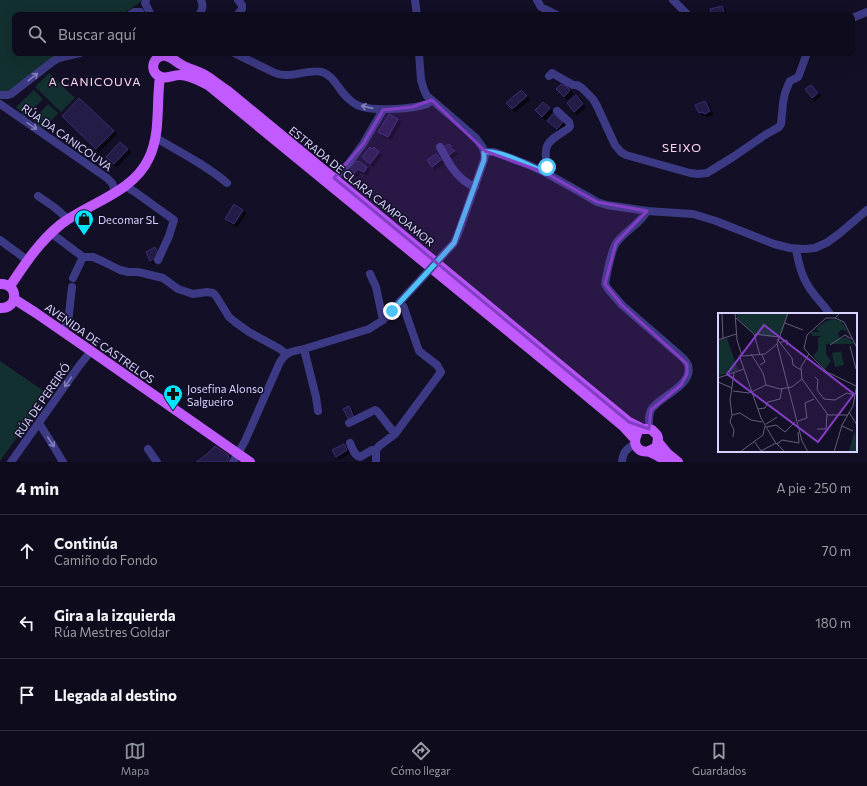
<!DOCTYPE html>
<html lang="es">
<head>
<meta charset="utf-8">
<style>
	body { margin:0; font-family:Commissioner,sans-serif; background:#1c1929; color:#f1f3f6 }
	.stop { position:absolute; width:12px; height:12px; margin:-9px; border:3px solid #4fc3f7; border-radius:50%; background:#fff }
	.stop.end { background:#4fc3f7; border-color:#fff; box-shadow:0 1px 4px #0008 }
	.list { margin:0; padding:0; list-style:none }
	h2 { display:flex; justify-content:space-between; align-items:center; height:52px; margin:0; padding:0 16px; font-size:17px }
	h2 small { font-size:13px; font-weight:400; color:#9b9ba3 }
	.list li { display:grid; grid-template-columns:26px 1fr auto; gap:12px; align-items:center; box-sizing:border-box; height:72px; padding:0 16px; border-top:1px solid #2e2b3b }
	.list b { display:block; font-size:15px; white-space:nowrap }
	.list p { margin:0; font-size:13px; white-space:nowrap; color:#9b9ba3 }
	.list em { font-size:13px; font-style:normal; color:#9b9ba3 }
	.icon { flex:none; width:22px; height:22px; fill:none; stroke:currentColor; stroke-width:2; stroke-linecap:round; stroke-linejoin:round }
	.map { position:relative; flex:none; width:867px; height:462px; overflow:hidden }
	.search { position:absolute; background:#0e0b1c; box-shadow:0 4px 16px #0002; left:12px; right:12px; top:12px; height:44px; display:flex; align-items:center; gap:10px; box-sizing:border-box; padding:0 14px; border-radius:8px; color:#9b9ba3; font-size:15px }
	.sheet { height:268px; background:#0e0b1c }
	nav { display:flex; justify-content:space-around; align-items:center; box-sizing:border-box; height:56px; border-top:1px solid #2e2b3b; background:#0e0b1c; font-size:11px; color:#9b9ba3 }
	nav a { display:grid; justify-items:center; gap:2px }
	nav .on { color:#8c9099 }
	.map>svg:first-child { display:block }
	.green { fill:#12302f }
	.building { fill:#241b47; stroke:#3b2d73; filter:url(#shadow) }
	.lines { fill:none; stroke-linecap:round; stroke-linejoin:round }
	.minor { stroke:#3d3a85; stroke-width:8 }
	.major { stroke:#c25bff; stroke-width:10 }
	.minor-bridge { stroke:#3d3a85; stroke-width:8 }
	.oneway { stroke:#837fbc }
	.route { stroke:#4fc3f7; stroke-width:5 }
	.marked { fill:#843dc5; fill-opacity:0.2; stroke:#843dc5; stroke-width:3; stroke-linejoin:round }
	.labels { text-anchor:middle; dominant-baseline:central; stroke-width:3; stroke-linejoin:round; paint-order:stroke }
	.street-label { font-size:11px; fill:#d9d4ff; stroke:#130f26 }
	.poi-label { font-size:11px; fill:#d9d4ff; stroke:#130f26; text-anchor:start }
	.neighbourhood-label { font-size:12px; letter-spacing:1px; fill:#ffd6f0; stroke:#130f26 }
	.inset-road { fill:none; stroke:#625e7d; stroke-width:1 }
	.view { fill:#843dc5; fill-opacity:0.15; stroke:#843dc5; stroke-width:2 }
	.inset-edge { fill:none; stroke:#d9d4ff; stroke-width:2 }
</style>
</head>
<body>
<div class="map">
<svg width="867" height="462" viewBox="0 0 867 462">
	<defs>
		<filter id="shadow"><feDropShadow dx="3" dy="3" stdDeviation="0" flood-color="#0009"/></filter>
	</defs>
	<rect width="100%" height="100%" fill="#130f26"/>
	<path class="green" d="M0,0H142L139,3L121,15H15V53H69L9,91H0Z
		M49,73L75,98L61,112L35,87Z
		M34,90L43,99L25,117L16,107Z
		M48,104L58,113L43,130L33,120Z
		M0,361L48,394L0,461Z"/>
	<path class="building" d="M722,6L725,15H712L710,9Z
		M561,84L564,86L565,85L570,90L564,97L556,89Z
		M811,85L818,93L812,98L805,89Z
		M521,90L527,96L512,109L506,103Z
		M576,95L583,104L574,112L567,103Z
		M79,98L114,131L96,149L62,116Z
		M705,101L710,111L704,114L703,112L699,113L695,105Z
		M543,102L550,108L542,117L535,110Z
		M389,114L398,119L388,137L378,132Z
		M553,114L563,122L557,129L547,121Z
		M120,142L128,149L114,164L106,157Z
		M449,144L451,146V148L455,151L447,156L443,147Z
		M370,147L372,149L374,147L379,152L370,164L362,157Z
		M436,154L441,160L432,167L427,160Z
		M354,160L357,162L358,161L367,167L364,172L358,169L354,174L347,169Z
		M234,204L243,210L234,224L225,219Z
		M155,247L159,254L157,257L150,261L146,252Z
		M349,406L354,417L349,420L343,409Z
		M344,444L347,450L336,457L332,450Z
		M215,446L228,455L229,458L227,462H196L206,455Z"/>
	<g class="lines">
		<path class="minor" d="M146,0L145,3L151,15
			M415,0L417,15
			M537,0L541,7L557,15
			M673,0L688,15
			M238,14L242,9V5L238,0
			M130,15L134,12H140
			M199,15C202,10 204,7 201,0
			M852,18L867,12
			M234,53L273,72C277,74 281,75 285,75C297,76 310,69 322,72C335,76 339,92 350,100C353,103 359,106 363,107C376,111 414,109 427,104C428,103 431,101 432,100
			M419,53L421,80L424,90L427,96L432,100L476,138L483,148L485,156L484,160L458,234L454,243L442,256
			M549,76L552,73L573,85H577L582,88L593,99L597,106L615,145L621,152L626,155L690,173L698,174L707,173L733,157L765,135L779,127L781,124L783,103L785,93L789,83L790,81L798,77L799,75L807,53
			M0,95H8L11,94L52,62L59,58L80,53
			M0,104L107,178L112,183L116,193
			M156,138C180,152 206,165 227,183
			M440,147C448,162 457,180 475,187
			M485,152H494L505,156L529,165L546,173L587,196L597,202L607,205L647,211L693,214L716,221L774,244L790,248L805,249L815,248L828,242L840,233L867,210
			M546,173L548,169C541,143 549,141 569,128L570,126L569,122L557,111
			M334,178L349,163L363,144L383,110
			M125,186L135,192L174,220L169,236L158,260
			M38,196L54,207L68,219
			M647,211C640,224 626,230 617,242C611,249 607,274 605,284L608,289L622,305L675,351C680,355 686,360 688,365C694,386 659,396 651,410C648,416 649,423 649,429
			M51,233L83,257H93L104,262L120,270L128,272H138L163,278L178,289L193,294L207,292L213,293L216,296L229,317L235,322L249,332L280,349L286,354
			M0,240L27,260
			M796,249C798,261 801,274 807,284C813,295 823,304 830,314
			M370,274L376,287L383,320
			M73,278L83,257
			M62,331L68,323L72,287
			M304,349L316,397L318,411
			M39,423L54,447L63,462
			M349,423L375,410L377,411L395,434
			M350,443C352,448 354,455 360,457L372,450H376
			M148,449L157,462
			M11,462L79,366L91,351
			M233,462L245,441L279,364C285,352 292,351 304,349L369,329L383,320L423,277
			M376,462V450L379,446L395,434L441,372L437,365L419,351L404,308L400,301
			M622,462C623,452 626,449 635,444"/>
		<path class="major" d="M0,284C19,283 19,309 0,308
			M10,286C25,264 39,242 60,225C88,203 133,193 149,158C161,133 156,104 160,77
			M14,299L36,313L91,351L250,462
			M637,434C634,440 634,448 642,451C646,452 649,451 652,453C657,455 662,458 666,462
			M635,439L624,427L558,372L208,85C200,81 190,75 180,75C172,75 165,80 159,76C148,70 154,54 166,56C172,57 177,63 182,65C189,69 198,71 205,75C213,80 220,86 228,91L629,422L643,429H649L652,430L657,435L658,438L657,445L655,448L649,451
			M658,442L667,453L678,462"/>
		<path class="minor-bridge" d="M423,277L442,256"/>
	</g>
	<defs><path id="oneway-shaft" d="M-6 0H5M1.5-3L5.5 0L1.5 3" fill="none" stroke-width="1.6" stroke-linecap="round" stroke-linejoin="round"/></defs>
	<g class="oneway">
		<use href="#oneway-shaft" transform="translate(33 77) rotate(-38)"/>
		<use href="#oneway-shaft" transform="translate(367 107) rotate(-167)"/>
		<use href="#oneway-shaft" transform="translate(32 126) rotate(34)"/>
		<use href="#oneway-shaft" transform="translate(68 382) rotate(125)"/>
		<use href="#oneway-shaft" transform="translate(51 442) rotate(57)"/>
	</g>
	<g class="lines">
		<path class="route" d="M392,311L400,302L423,277L454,243L484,160V152C501,150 530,166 546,173L548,169L547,167"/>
	</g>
	<path class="marked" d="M432,100L485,151L546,173L597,202L647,211L616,243L605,284L622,305L687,364V374L681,385L651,410L649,429L629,422L334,178L363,144L383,110L412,107Z"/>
	<defs>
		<symbol id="shop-pin" viewBox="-11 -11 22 30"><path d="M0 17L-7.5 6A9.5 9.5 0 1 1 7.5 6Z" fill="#00e5ff" stroke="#130f26"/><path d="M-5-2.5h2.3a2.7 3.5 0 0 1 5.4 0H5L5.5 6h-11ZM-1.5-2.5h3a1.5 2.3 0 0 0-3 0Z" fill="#111"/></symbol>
		<symbol id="pharmacy-pin" viewBox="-11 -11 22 30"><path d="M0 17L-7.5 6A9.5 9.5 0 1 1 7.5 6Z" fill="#00e5ff" stroke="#130f26"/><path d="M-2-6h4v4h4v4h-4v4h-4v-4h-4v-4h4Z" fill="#111"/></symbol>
	</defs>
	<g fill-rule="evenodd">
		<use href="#shop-pin" x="73" y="208" width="22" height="30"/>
		<use href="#pharmacy-pin" x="162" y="383" width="22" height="30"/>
	</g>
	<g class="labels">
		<g class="street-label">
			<text transform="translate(67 137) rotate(35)">RÚA DA CANICOUVA</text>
			<text transform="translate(362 186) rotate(39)">ESTRADA DE CLARA CAMPOAMOR</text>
			<text transform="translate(100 343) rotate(35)">AVENIDA DE CASTRELOS</text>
			<text transform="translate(42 400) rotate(-55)">RÚA DE PEREIRÓ</text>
		</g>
		<g class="poi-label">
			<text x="98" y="219">Decomar SL</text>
			<text x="187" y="388">Josefina Alonso<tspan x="187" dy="13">Salgueiro</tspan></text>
		</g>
		<g class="neighbourhood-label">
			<text x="95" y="81">A CANICOUVA</text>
			<text x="682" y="147">SEIXO</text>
		</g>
	</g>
	<g transform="translate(718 313)">
		<rect width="139" height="139" fill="#130f26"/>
		<path d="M19,0H70L64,20L52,24L39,22L33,18L19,5ZM116,6L124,9L132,23L127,17H123L120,20L122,26L129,24L137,31H108V41L113,48L107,56L95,43L100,37V25L104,23H94L93,19H103L98,17L100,14L108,8ZM9,25L20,57L0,63V28ZM123,38L126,52L117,54L114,40ZM137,117L139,139H131V137Z" fill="#12302f"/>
		<path class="inset-road" d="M17,0L19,27L24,43M4,1L5,25M18,5L36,21L42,42M117,5L126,9L139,35M67,10L85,17M37,21L61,24M59,26L74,45L75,52L83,57M0,27L18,21M62,30L69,27V32M59,31L70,0M112,32L127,22L134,26M132,33L138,56M33,41L45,60L48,72M91,41L109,59L138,73M21,42L43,105L57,129L67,139M24,43L47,41L59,31L84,128L90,139M42,52L47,49L44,42M16,60L12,87L14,102L22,100L33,107L44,109M97,64L100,67L99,77L106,86L117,87L129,80L136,82M0,65L26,56M84,66L83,54L91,41L86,35L89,22L108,5H117L122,0M84,66L110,102H130M0,69L14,75M15,78L31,80L48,72L62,76L74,74L84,66M40,96L47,95L50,89L62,86L64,75M131,99L139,112M14,102L12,109L16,117L15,124M80,108L89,105L87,90L96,86M48,111L59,104M124,113L135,118M49,114L58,112L67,119L77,109M99,116H108L109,101M36,128L43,138M59,131L64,127L81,130L80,119M43,138L58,130M22,139L45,122L47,113M116,139L124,112L135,93L139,71"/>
		<path class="view" d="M46,12L136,81L100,129L9,61Z"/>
		<rect width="139" height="139" class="inset-edge"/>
	</g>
</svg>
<div class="stop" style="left:547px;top:167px"></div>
<div class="stop end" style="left:392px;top:311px"></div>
<div class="search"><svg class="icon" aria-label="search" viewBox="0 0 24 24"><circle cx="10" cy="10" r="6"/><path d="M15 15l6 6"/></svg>Buscar aquí</div>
</div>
<section class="sheet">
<h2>4 min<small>A pie · 250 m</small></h2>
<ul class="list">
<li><svg class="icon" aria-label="ahead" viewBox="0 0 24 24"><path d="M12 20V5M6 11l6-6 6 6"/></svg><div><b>Continúa</b><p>Camiño do Fondo</p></div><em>70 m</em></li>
<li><svg class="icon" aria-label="left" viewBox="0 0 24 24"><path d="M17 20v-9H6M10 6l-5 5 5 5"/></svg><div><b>Gira a la izquierda</b><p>Rúa Mestres Goldar</p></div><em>180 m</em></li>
<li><svg class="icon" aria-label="arrive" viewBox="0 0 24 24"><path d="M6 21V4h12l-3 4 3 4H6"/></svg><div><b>Llegada al destino</b></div></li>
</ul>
</section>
<nav>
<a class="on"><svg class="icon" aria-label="map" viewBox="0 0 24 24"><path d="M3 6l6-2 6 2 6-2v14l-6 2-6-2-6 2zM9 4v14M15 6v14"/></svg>Mapa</a>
<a><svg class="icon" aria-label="directions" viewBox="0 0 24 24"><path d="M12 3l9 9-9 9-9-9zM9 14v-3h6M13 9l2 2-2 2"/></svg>Cómo llegar</a>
<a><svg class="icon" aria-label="saved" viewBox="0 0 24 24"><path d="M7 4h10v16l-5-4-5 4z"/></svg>Guardados</a>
</nav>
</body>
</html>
